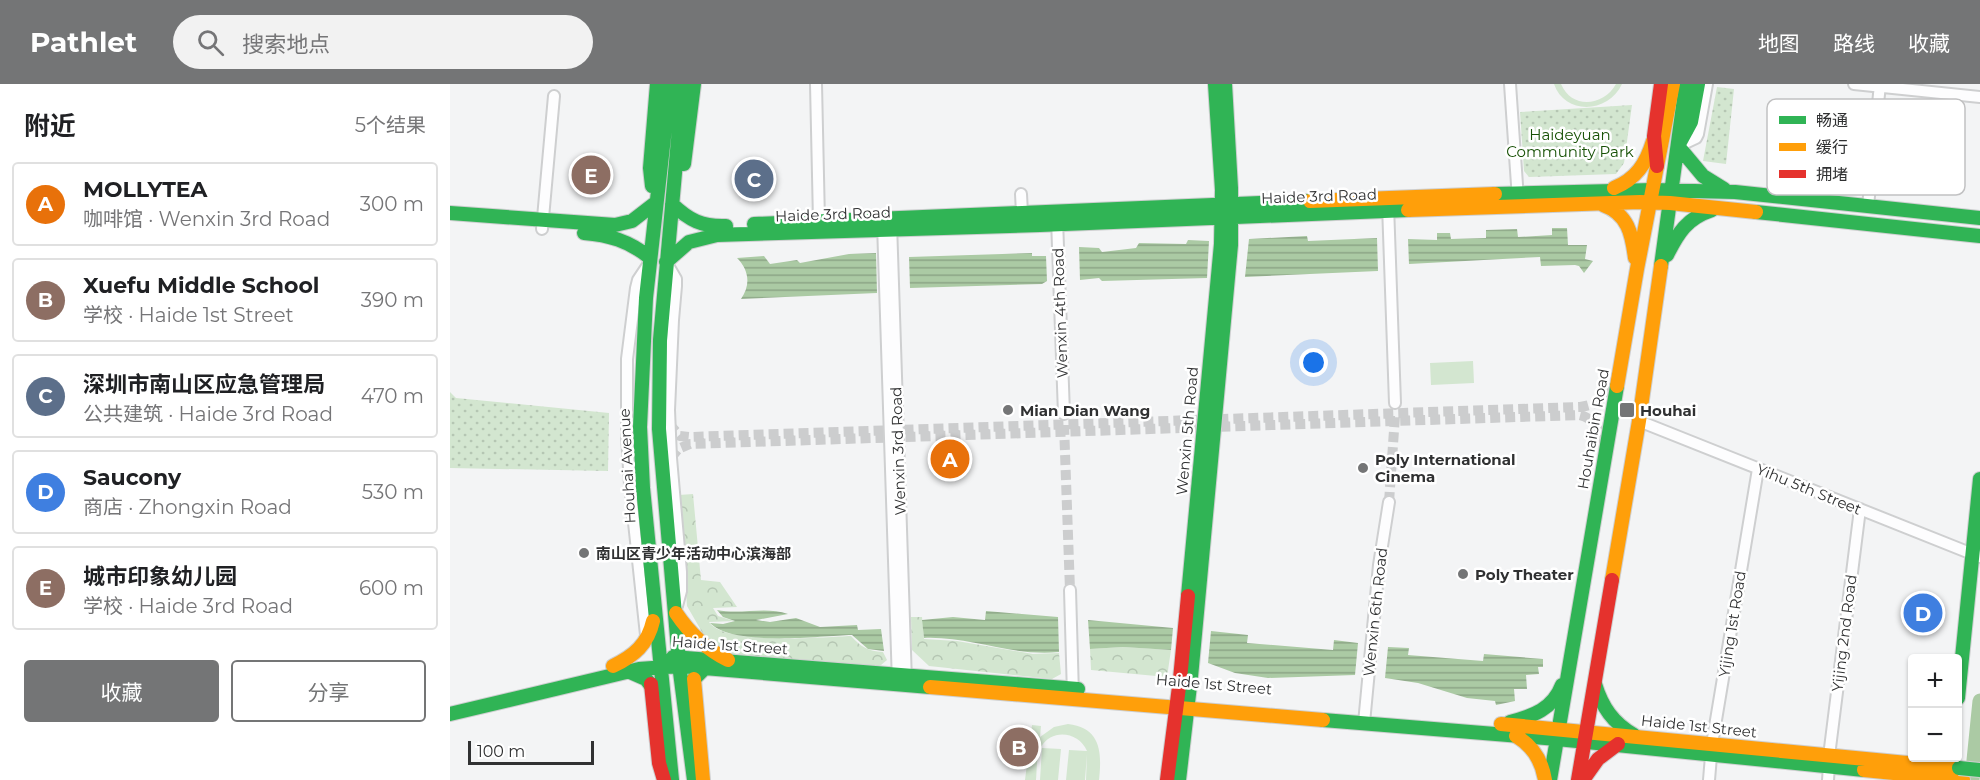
<!DOCTYPE html>
<html lang="zh">
<head>
<meta charset="utf-8">
<style>
	body { margin:0; font-family:Montserrat,"Noto Sans SC",sans-serif; background:#f2f2f2; color:#202124 }
	.controls { position:absolute; right:18px; bottom:18px; display:grid; overflow:hidden; border-radius:6px; box-shadow:0 2px 4px #0004 }
	.controls button { width:54px; height:54px; display:grid; place-items:center; padding:0; border:0; border-bottom:2px solid #e0e0e0; background:#fff; color:#202124; font:30px sans-serif }
	.scale { position:absolute; left:18px; bottom:15px; width:126px; box-sizing:border-box; padding-left:6px; border:3px solid #303132; border-top:0; font-size:16px; line-height:21px; white-space:nowrap; color:#303132; -webkit-text-stroke:4px #fff; paint-order:stroke }
	.you { position:absolute; left:864px; top:279px; width:21px; height:21px; margin:-15px; border:4px solid #fff; border-radius:50%; background:#1a73e8; box-shadow:0 0 0 9px #1a73e833 }
	.badge { display:grid; place-items:center; width:39px; height:39px; border-radius:50%; background:#747576; color:#fff; font-size:20px; font-weight:700 }
	.pin { position:absolute; translate:-50% -50%; border:3px solid #fff; box-shadow:0 2px 6px #0006 }
	.list { margin:0; padding:0; list-style:none }
	h2 { display:flex; justify-content:space-between; align-items:center; height:78px; margin:0; padding:0 24px; font-size:26px }
	h2 small { font-size:20px; font-weight:400; color:#757577 }
	.list li { display:grid; grid-template-columns:39px 1fr auto; gap:18px; align-items:center; box-sizing:border-box; height:84px; margin:0 12px 12px; padding:0 12px; border:2px solid #e0e0e0; border-radius:6px }
	.list b { display:block; font-size:22px; white-space:nowrap }
	.list p { margin:0; font-size:20px; white-space:nowrap; color:#757577 }
	.list em { font-size:20px; font-style:normal; color:#757577 }
	.actions { display:flex; gap:12px; padding:18px 24px }
	.actions a { flex:1; padding:14px 0; border:2px solid #747576; border-radius:6px; text-align:center; font-size:21px; color:#747576 }
	.actions .main { background:#747576; color:#fff }
	.icon { flex:none; width:33px; height:33px; fill:none; stroke:currentColor; stroke-width:2; stroke-linecap:round; stroke-linejoin:round }
	.map { position:relative; flex:none; width:1530px; height:696px; overflow:hidden }
	header { display:flex; align-items:center; gap:36px; box-sizing:border-box; height:84px; padding:0 30px; background:#747576; color:#fff }
	header strong { font-size:28px }
	nav { display:flex; gap:33px; margin-inline-start:auto; font-size:21px }
	.search { width:420px; height:54px; background:#f2f2f2; display:flex; align-items:center; gap:15px; box-sizing:border-box; padding:0 21px; border-radius:33px; color:#757577; font-size:22px }
	main { display:flex }
	aside { flex:1; background:#fff }
	.map>svg:first-child { display:block }
	.green { fill:#d3e6d0 }
	.forest { fill:url(#forest-crowns) }
	.park { fill:url(#park-dots) }
	.water { fill:url(#water-rules) }
	.lines { fill:none; stroke-linecap:round; stroke-linejoin:round }
	.river { stroke:#abcaa4; stroke-width:15 }
	.street-tunnel { stroke:#cccdce; stroke-width:10; stroke-dasharray:10 5; stroke-linecap:butt }
	.street-casing { stroke:#cecfd0; stroke-width:14 }
	.fast-casing { stroke:#cecfd0; stroke-width:16 }
	.slow-casing { stroke:#cecfd0; stroke-width:16 }
	.jam-casing { stroke:#cecfd0; stroke-width:16 }
	.street { stroke:#fdfdfe; stroke-width:10 }
	.fast { stroke:#30b455; stroke-width:14 }
	.slow { stroke:#ff9f0a; stroke-width:14 }
	.jam { stroke:#e5322d; stroke-width:14 }
	.fast-bridge-casing { stroke:#cecfd0; stroke-width:16; stroke-linecap:butt }
	.fast-bridge { stroke:#30b455; stroke-width:14 }
	.poi-dot { fill:#747576; stroke:#fff; stroke-width:2 }
	.labels { text-anchor:middle; dominant-baseline:central; stroke-width:5; stroke-linejoin:round; paint-order:stroke }
	.park-label { font-size:15px; fill:#175105; stroke:#fff }
	.street-label { font-size:15px; fill:#303132; stroke:#fff }
	.poi-label { font-size:15px; font-weight:bold; fill:#303132; stroke:#fff; text-anchor:start }
	.key { fill:#fff; stroke:#c1c1c2; stroke-width:1.5 }
	.key-label { font-size:16px; fill:#303132 }
</style>
</head>
<body>
<header>
<strong>Pathlet</strong>
<div class="search"><svg class="icon" aria-label="search" viewBox="0 0 24 24"><circle cx="10" cy="10" r="6"/><path d="M15 15l6 6"/></svg>搜索地点</div>
<nav><a>地图</a><a>路线</a><a>收藏</a></nav>
</header>
<main>
<aside>
<h2>附近<small>5个结果</small></h2>
<ul class="list">
<li><span class="badge" style="background:#e8710a">A</span><div><b>MOLLYTEA</b><p>咖啡馆 · Wenxin 3rd Road</p></div><em>300 m</em></li>
<li><span class="badge" style="background:#8d6e63">B</span><div><b>Xuefu Middle School</b><p>学校 · Haide 1st Street</p></div><em>390 m</em></li>
<li><span class="badge" style="background:#5c6f8a">C</span><div><b>深圳市南山区应急管理局</b><p>公共建筑 · Haide 3rd Road</p></div><em>470 m</em></li>
<li><span class="badge" style="background:#3f7fe0">D</span><div><b>Saucony</b><p>商店 · Zhongxin Road</p></div><em>530 m</em></li>
<li><span class="badge" style="background:#8d6e63">E</span><div><b>城市印象幼儿园</b><p>学校 · Haide 3rd Road</p></div><em>600 m</em></li>
</ul>
<div class="actions"><a class="main">收藏</a><a>分享</a></div>
</aside>
<div class="map">
<svg width="1530" height="696" viewBox="0 0 1530 696">
	<defs>
		<pattern id="forest-crowns" width="20" height="18" patternUnits="userSpaceOnUse" patternTransform="scale(1.5)"><rect width="20" height="18" fill="#d3e6d0"/><path d="M2 6a3 3 0 1 1 6 0M12 15a3 3 0 1 1 6 0" fill="none" stroke="#b5c6b3"/></pattern>
		<pattern id="park-dots" width="8" height="8" patternUnits="userSpaceOnUse" patternTransform="scale(1.5)"><rect width="8" height="8" fill="#d3e6d0"/><path d="M2 2h.1M6 6h.1" fill="none" stroke="#b5c6b3" stroke-width="1.8" stroke-linecap="round"/></pattern>
		<pattern id="water-rules" width="6" height="5" patternUnits="userSpaceOnUse" patternTransform="scale(1.5)"><rect width="6" height="5" fill="#abcaa4"/><path d="M0 2.5h6" fill="none" stroke="#8ca586"/></pattern>
	</defs>
	<rect width="100%" height="100%" fill="#f3f4f5"/>
	<path class="green" d="M1104,0H1111C1122,26 1154,22 1166,0H1172C1159,29 1115,32 1104,0Z
		M1023,277L1024,299L981,301L980,279Z
		M618,640C651,644 652,668 649,696H636L637,670L635,696H616L619,666L637,667C629,648 602,644 591,663C586,672 587,686 586,696H575L582,641L591,642L590,653L604,643Z
		M592,664L611,665L608,696H590Z"/>
	<path class="forest" d="M243,410L251,496L270,498L287,523L263,524L268,532L284,537L259,538C275,562 372,553 401,552C411,563 418,567 433,568L437,576L431,581L421,584L273,570L256,562L252,548L237,522L229,411Z
		M461,533H472L474,555L507,557L583,570L609,569L611,590L602,595L479,582L462,566Z
		M673,563L721,566L717,593L641,586L640,565Z"/>
	<path class="park" d="M1267,3L1284,5L1276,80L1253,77Z
		M1182,21L1174,79L1166,90L1079,93L1074,87L1070,28Z
		M0,308L6,314L159,329L158,387L0,384Z"/>
	<path class="water" d="M1102,144H1117L1118,161H1137L1135,175L1143,177L1134,189L1129,182L1125,181L1091,182L1090,173L959,180L958,155L987,156V149H1000L1001,155L1036,154V146L1067,145L1068,153L1102,151Z
		M857,152L858,157L927,154L928,187L795,193L799,155Z
		M738,156L759,157L757,194L652,197L649,194L630,196L629,163L649,164L652,168L686,164L689,159L736,160Z
		M426,169L427,209L291,215C301,201 299,186 287,174L314,172L320,180L347,176L350,179L399,170Z
		M582,169V172H596L597,197L592,200L460,204L459,173Z
		M267,526C291,531 315,522 338,530L306,536L320,538L346,534L370,543L407,541L408,546L431,545L434,567L418,565L402,551C369,552 284,563 260,539L273,540L285,537L273,533Z
		M536,527L608,533L609,568C563,573 520,552 474,554L472,536L503,533L535,536Z
		M638,536L723,544L721,566L673,563L640,565Z
		M761,547L798,551L797,559L883,566L884,556L908,559L905,591L818,594L785,589L758,579Z
		M938,563L959,564L958,571L1033,577L1034,570L1093,575V583H1088L1089,590L1076,591L1077,605H1064L1065,617L1046,621L1045,617L1017,614L968,599L935,594Z"/>
	<g class="lines">
		<path class="river" d="M1522,696L1530,617"/>
		<path class="street-tunnel" d="M219,340L230,352L240,353L1130,323C1147,321 1158,312 1168,299
			M614,341L620,506
			M221,374L228,365L240,360L1130,331C1146,335 1151,349 1156,364
			M939,418L945,332"/>
		<defs>
			<path id="street" d="M366,0L369,137
				M1060,0L1068,115
				M1404,0L1530,13
				M1229,62L1246,54L1248,50L1257,0
				M571,110L572,129
				M938,121L945,319
				M1418,122L1430,0
				M607,135L614,330
				M441,139L456,598
				M433,140L448,599
				M92,145L104,12
				M216,178L226,195V202L223,236L219,326L221,374L231,488V507L227,522
				M1189,337L1530,473
				M620,506L623,611
				M196,551L180,401L177,352V275L186,204L188,196L198,181
				M914,639L929,481L939,418
				M1379,672L1410,425
				M1259,696L1262,660L1308,385
				M1378,696L1379,682"/>
			<path id="fast" d="M220,0L196,214L190,343L193,404L222,696
				M233,0L210,256L209,345L230,588L244,696
				M1228,62L1253,92L1274,105
				M1228,62L1241,38L1248,0
				M234,80L244,0
				M202,102L200,84L207,0
				M1045,110L1203,106L1285,108L1530,134
				M222,120C239,136 252,143 276,142
				M1306,128L1530,152
				M0,129L165,141L182,137L204,120
				M304,140L860,117
				M134,149C159,151 179,157 199,173
				M1217,171C1228,149 1237,134 1262,126
				M216,178L239,158L267,151L590,141L958,126
				M1211,182L1236,0
				M738,512L771,160L772,106L765,0
				M223,573L628,605
				M180,588L196,595L205,607
				M1145,600C1152,623 1163,639 1184,651
				M240,605L244,595L256,583
				M1508,614L1530,395
				M0,630L189,585L230,582L480,603
				M873,636L1107,655L1414,686
				M1060,638C1083,632 1103,625 1112,601
				M729,696L741,593L781,161V104L775,0
				M1100,696L1167,302"/>
			<path id="slow" d="M1164,104C1186,95 1196,80 1203,57
				M860,117L1045,110
				M1153,121C1178,130 1182,150 1185,174
				M958,126L1190,118L1220,119L1306,128
				M1167,302L1187,185L1223,0
				M1162,496L1189,337L1211,182
				M226,529C240,550 256,565 278,576
				M163,582C184,572 198,560 203,537
				M244,595L253,696
				M480,603L873,636
				M1051,640L1509,684
				M1066,652C1083,662 1092,677 1095,696
				M1414,686L1513,696"/>
			<path id="jam" d="M1207,82L1204,52L1211,0
				M201,600L209,679L214,696
				M717,696L730,595L738,512
				M1128,696L1162,496
				M1133,696L1148,675L1168,660"/>
		</defs>
		<use href="#street" class="street-casing"/>
		<use href="#fast" class="fast-casing"/>
		<use href="#slow" class="slow-casing"/>
		<use href="#jam" class="jam-casing"/>
		<use href="#street" class="street"/>
		<use href="#fast" class="fast"/>
		<use href="#slow" class="slow"/>
		<use href="#jam" class="jam"/>
		<defs>
			<path id="fast-bridge" d="M1509,684L1530,686"/>
		</defs>
		<use href="#fast-bridge" class="fast-bridge-casing"/>
		<use href="#fast-bridge" class="fast-bridge"/>
	</g>
	<g class="poi-dot">
		<circle cx="558" cy="326" r="6"/>
		<rect x="1169" y="318" width="16" height="16" rx="3"/>
		<circle cx="913" cy="384" r="6"/>
		<circle cx="134" cy="469" r="6"/>
		<circle cx="1013" cy="490" r="6"/>
	</g>
	<g class="labels">
		<g class="park-label">
			<text x="1120" y="50">Haideyuan<tspan x="1120" dy="17">Community Park</tspan></text>
		</g>
		<g class="street-label">
			<text transform="translate(869 112) rotate(-2)">Haide 3rd Road</text>
			<text transform="translate(383 130) rotate(-2)">Haide 3rd Road</text>
			<text transform="translate(610 229) rotate(-92)">Wenxin 4th Road</text>
			<text transform="translate(1143 345) rotate(-80)">Houhaibin Road</text>
			<text transform="translate(737 347) rotate(-85)">Wenxin 5th Road</text>
			<text transform="translate(448 367) rotate(-92)">Wenxin 3rd Road</text>
			<text transform="translate(177 382) rotate(-93)">Houhai Avenue</text>
			<text transform="translate(1359 405) rotate(22)">Yihu 5th Street</text>
			<text transform="translate(925 528) rotate(-84)">Wenxin 6th Road</text>
			<text transform="translate(1282 540) rotate(-81)">Yijing 1st Road</text>
			<text transform="translate(1394 549) rotate(-83)">Yijing 2nd Road</text>
			<text transform="translate(280 561) rotate(4)">Haide 1st Street</text>
			<text transform="translate(764 600) rotate(5)">Haide 1st Street</text>
			<text transform="translate(1249 642) rotate(6)">Haide 1st Street</text>
		</g>
		<g class="poi-label">
			<text x="570" y="326">Mian Dian Wang</text>
			<text x="1190" y="326">Houhai</text>
			<text x="925" y="375">Poly International<tspan x="925" dy="17">Cinema</tspan></text>
			<text x="146" y="469">南山区青少年活动中心滨海部</text>
			<text x="1025" y="490">Poly Theater</text>
		</g>
	</g>
	<rect x="1317" y="15" width="198" height="96" rx="9" class="key"/>
	<rect x="1329" y="32" width="27" height="8" fill="#30b455"/>
	<rect x="1329" y="59" width="27" height="8" fill="#ff9f0a"/>
	<rect x="1329" y="86" width="27" height="8" fill="#e5322d"/>
	<g class="key-label">
		<text x="1366" y="42">畅通</text>
		<text x="1366" y="69">缓行</text>
		<text x="1366" y="96">拥堵</text>
	</g>
</svg>
<div class="controls">
<button>+</button>
<button>−</button>
</div>
<div class="scale">100 m</div>
<div class="you"></div>
<div class="pin badge" style="left:500px;top:375px;background:#e8710a">A</div>
<div class="pin badge" style="left:569px;top:663px;background:#8d6e63">B</div>
<div class="pin badge" style="left:304px;top:95px;background:#5c6f8a">C</div>
<div class="pin badge" style="left:1473px;top:529px;background:#3f7fe0">D</div>
<div class="pin badge" style="left:141px;top:91px;background:#8d6e63">E</div>
</div>
</main>
</body>
</html>
